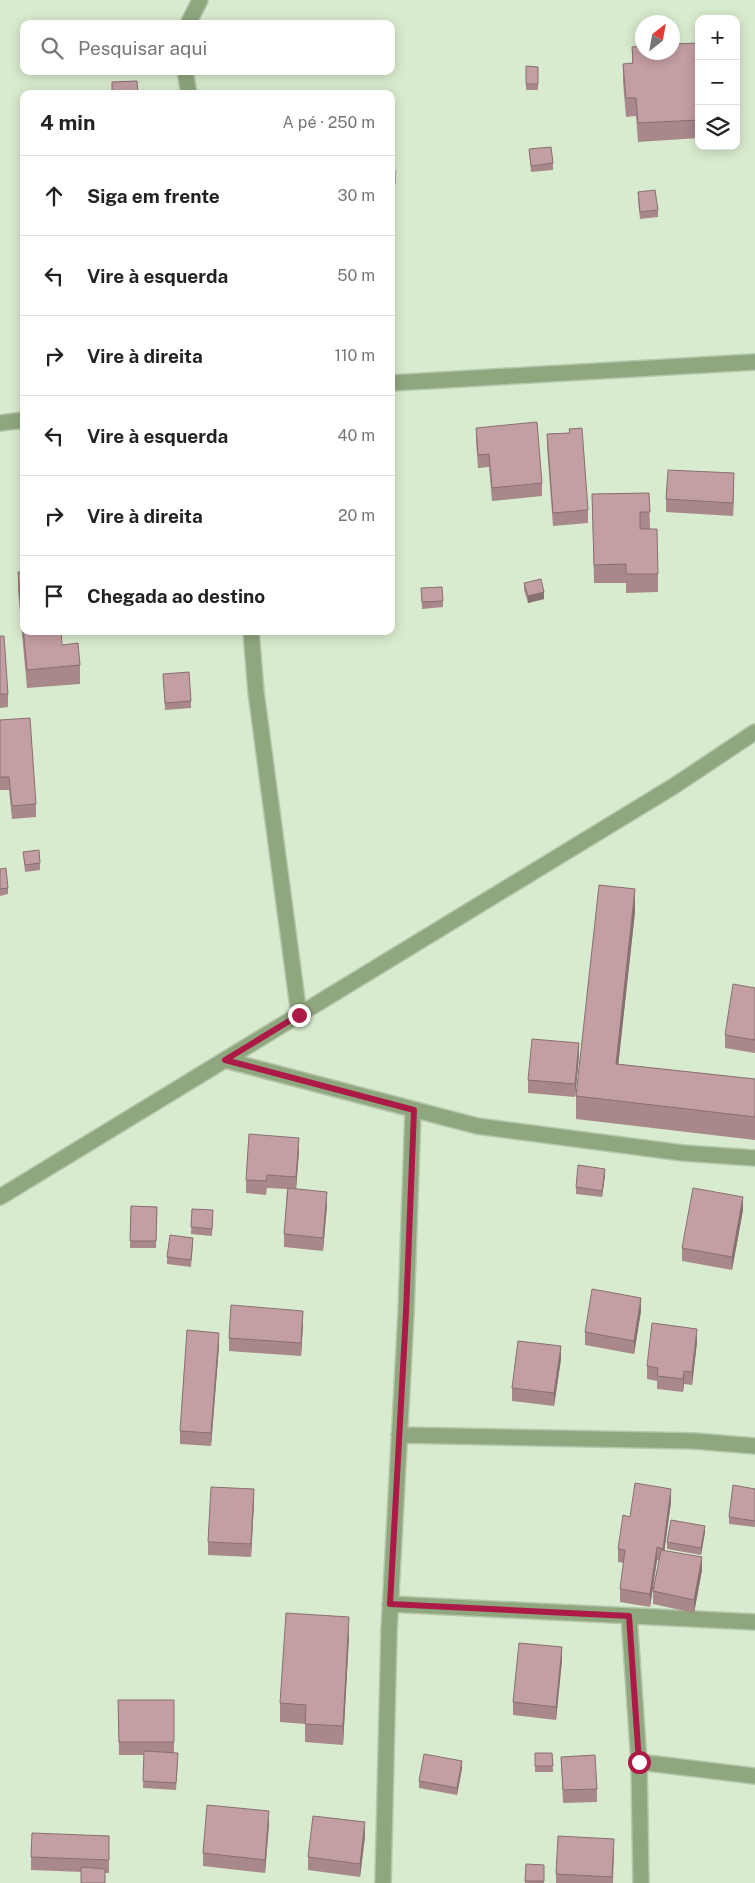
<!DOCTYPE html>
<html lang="pt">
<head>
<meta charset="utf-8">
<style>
	body { margin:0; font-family:"Public Sans",sans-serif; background:#f2f2f2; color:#222 }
	.controls { position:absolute; right:15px; top:15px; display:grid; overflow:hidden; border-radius:10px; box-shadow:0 2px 12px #0003 }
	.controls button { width:45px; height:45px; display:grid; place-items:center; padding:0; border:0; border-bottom:1px solid #e0e0e0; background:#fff; color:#222; font:25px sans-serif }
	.compass { position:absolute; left:635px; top:15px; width:45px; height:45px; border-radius:50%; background:#fff; box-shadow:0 2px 12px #0003; rotate:31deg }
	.stop { position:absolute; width:15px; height:15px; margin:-11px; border:4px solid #ad1a47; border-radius:50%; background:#fff }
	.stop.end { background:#ad1a47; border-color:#fff; box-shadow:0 1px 5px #0008 }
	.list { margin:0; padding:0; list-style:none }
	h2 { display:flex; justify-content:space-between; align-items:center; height:65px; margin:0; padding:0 20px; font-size:21px }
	h2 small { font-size:16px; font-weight:400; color:#767676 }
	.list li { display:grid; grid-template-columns:32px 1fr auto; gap:15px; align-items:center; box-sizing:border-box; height:80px; padding:0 20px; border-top:1px solid #e0e0e0 }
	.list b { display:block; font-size:19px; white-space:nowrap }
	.list em { font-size:16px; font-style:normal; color:#767676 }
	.icon { flex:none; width:28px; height:28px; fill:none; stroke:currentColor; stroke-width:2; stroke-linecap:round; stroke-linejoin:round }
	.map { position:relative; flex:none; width:755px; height:1883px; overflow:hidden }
	.search { position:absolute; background:#fff; box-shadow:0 2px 12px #0003; left:20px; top:20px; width:375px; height:55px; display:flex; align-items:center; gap:12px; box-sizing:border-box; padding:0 18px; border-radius:10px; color:#767676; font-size:19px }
	.panel { position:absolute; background:#fff; box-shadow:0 2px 12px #0003; left:20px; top:90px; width:375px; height:545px; border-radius:10px }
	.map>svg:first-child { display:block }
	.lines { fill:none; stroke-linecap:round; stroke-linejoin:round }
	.minor-casing { stroke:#b6c6ac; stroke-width:18 }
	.minor { stroke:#8fa77e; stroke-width:15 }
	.wall { fill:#a8888b }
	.shaded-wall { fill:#886f71 }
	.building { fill:#c39ea2; stroke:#886f71 }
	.route { stroke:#ad1a47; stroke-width:6 }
</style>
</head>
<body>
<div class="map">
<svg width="755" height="1883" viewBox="0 0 755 1883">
	<rect width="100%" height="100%" fill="#d9ebce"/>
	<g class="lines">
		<defs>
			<path id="minor" d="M188,24L200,0
				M185,71L189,94
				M391,383L755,362
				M0,423L24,420
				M251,631L256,692L299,1015
				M225,1060L477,1126L683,1153L755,1158
				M0,1197L674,786L755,732
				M399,1435L694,1441L755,1446
				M390,1604L755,1622
				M629,1616L639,1762L641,1883
				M639,1762L755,1776
				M383,1883L389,1631L406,1313L413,1110"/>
		</defs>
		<use href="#minor" class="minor-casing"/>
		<use href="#minor" class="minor"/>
	</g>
	<path class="wall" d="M699,43V138L638,142L636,116L626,117L623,82V64L632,63V47Z
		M526,66L538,67V90H526Z
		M529,149L553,163V170L531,172Z
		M391,170H395V190H391Z
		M638,192L658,210V217L640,219L638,199Z
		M476,428L542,483V496L492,501L489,467L478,468L476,441Z
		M569,429L588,510V523L553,526L547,447V434L569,433Z
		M734,486L733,516L666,512V499Z
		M649,493L650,529L658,574V592L626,593V583H594L592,494Z
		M18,572L62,645L80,665V684L27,688L18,591Z
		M524,583L544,599L528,603L524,590Z
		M421,588L443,601V607L422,609Z
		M0,636L8,694V707L0,708Z
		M163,674L191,701V708L165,710Z
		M0,720L36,804V817L12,819L9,790H0Z
		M23,852L40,863V870L25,872Z
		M0,869L8,888V894L0,896Z
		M635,912L618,1064L755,1079V1140L576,1119V1096Z
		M755,988V1053L725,1048V1035Z
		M579,1056L575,1097L528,1093V1080Z
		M299,1151L296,1189L327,1205L323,1251L284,1247V1234L287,1189L267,1188L266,1195L246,1193V1180Z
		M605,1175L602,1197L576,1194V1187Z
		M131,1206L157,1207L156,1248H130Z
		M192,1209L213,1217L212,1236L191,1234Z
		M743,1210L732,1270L682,1261V1248Z
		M193,1244L191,1267L167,1264V1257Z
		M641,1311L634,1354L585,1345V1332Z
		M303,1324L301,1356L229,1351V1338Z
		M697,1342L692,1385L684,1384L683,1392L657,1389V1381L647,1379V1366Z
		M219,1346L211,1446L180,1444V1431Z
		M561,1359L554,1406L512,1401V1388Z
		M755,1489V1527L729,1524V1517Z
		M254,1502L251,1557L208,1555V1542Z
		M671,1502L664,1550L702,1570L694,1613L653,1604V1591L659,1561L657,1560L650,1607L620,1602V1589L624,1563L618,1562V1549L630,1517Z
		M705,1532L701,1555L667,1549V1542Z
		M349,1636L343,1745L305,1742V1724L280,1722V1703Z
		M562,1660L556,1720L513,1715V1702Z
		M118,1700H174V1753L178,1760L176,1790L143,1788L144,1755H119Z
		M535,1753H552L553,1772H535Z
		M561,1757L597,1789V1802L563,1803Z
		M462,1768L457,1795L419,1788V1781Z
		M269,1824L265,1873L203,1866V1853Z
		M109,1836V1873L31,1870V1857Z
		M365,1836L360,1877L308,1870V1857Z
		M614,1852L613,1883H556V1874Z
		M526,1864L544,1865V1883H525Z"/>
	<path class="shaded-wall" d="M734,473V486L733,516V503Z
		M544,592V599L528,603V596Z
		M635,889V912L616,1086V1064Z
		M579,1043V1056L575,1097V1084Z
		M299,1138V1151L296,1190V1177Z
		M605,1169V1175L602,1197V1191Z
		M327,1192V1205L323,1251V1238Z
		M743,1197V1210L732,1270V1257Z
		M641,1298V1311L634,1354V1341Z
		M303,1311V1324L301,1356V1343Z
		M697,1329V1342L692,1385V1372Z
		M219,1333V1346L211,1446V1433Z
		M561,1346V1359L554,1406V1393Z
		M684,1371V1384L683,1392V1379Z
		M254,1489V1502L251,1557V1544Z
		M671,1489V1502L663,1562V1549Z
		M705,1526V1532L701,1555V1548Z
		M657,1547V1560L650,1607V1594Z
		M702,1557V1570L694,1613V1600Z
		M349,1617V1636L343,1745V1726Z
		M562,1647V1660L556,1720V1707Z
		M462,1761V1768L457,1795V1788Z
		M269,1811V1824L265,1873V1860Z
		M365,1822V1836L360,1877V1864Z
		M614,1839V1852L612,1883Z"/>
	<path class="building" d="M699,43V120L638,123L636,98H626L623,64L633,63L632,47L642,46V52H672V44Z
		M526,66L538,67V84H526Z
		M137,81L138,94H112V82Z
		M551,147L553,163L531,166L529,149Z
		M391,170H395V184H391Z
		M655,190L658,210L640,212L638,192Z
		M537,422L542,483L492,488L489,454L478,455L476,428Z
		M582,428L588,510L553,513L547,434L570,433L569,429Z
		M668,470L734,473L733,503L666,499Z
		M649,493L650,512H640V529H657L658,574H626V564L594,565L592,494Z
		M18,572H24V631H61L62,645L78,643L80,665L27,670Z
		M541,579L544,592L528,596L524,583Z
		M442,587L443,601L422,602L421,588Z
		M0,636H4L8,694H0Z
		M189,672L191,701L165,703L163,674Z
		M30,718L36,804L12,806L9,777H0V720Z
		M39,850L40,863L25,865L23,852Z
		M6,868L8,888L0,889V869Z
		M599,885L635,889L616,1064L755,1079V1117L576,1096Z
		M733,984L755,988V1040L725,1035Z
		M532,1039L579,1043L575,1084L528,1080Z
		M249,1134L299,1138L296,1177L267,1175L266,1181L246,1180Z
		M578,1165L605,1169L602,1191L576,1187Z
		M288,1188L327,1192L323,1238L284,1234Z
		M693,1188L743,1197L732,1257L682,1248Z
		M131,1206L157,1207L156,1241H130Z
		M192,1209L213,1210L212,1229L191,1227Z
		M170,1235L193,1238L191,1260L167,1257Z
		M592,1289L641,1298L634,1341L585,1332Z
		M231,1305L303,1311L301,1343L229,1338Z
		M652,1323L697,1329L692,1372L684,1371L683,1379L657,1376L658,1368L647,1366Z
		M187,1330L219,1333L211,1433L180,1431Z
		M518,1341L561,1346L554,1393L512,1388Z
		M635,1483L671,1489L663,1549L657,1547L650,1594L620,1589L625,1550L618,1549L623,1515L630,1517Z
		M733,1485L755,1489V1521L729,1517Z
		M211,1487L254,1489L251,1544L208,1542Z
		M671,1520L705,1526L701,1548L667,1542Z
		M661,1550L702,1557L694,1600L653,1591Z
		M286,1613L349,1617L343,1726L305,1724L306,1705L280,1703Z
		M519,1643L562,1647L556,1707L513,1702Z
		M118,1700H174V1742H119Z
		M144,1751L178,1753L176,1783L143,1781Z
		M535,1753H552L553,1766H535Z
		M424,1754L462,1761L457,1788L419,1781Z
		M595,1755L597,1789L563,1790L561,1757Z
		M207,1805L269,1811L265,1860L203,1853Z
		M313,1816L365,1822L360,1864L308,1857Z
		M32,1833L109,1836V1860L31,1857Z
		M558,1836L614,1839L612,1877L556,1874Z
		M526,1864L544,1865V1881H525Z
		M81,1867L105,1869V1883H81Z"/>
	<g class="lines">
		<path class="route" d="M299,1015L225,1060L414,1110L406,1313L390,1604L629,1616L639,1762"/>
	</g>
</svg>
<div class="controls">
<button>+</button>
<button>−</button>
<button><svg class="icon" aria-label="layers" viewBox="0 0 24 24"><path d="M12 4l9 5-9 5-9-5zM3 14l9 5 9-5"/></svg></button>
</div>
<svg class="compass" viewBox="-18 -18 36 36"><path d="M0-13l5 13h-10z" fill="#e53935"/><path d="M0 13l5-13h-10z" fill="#767676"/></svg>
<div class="stop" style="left:639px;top:1762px"></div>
<div class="stop end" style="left:299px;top:1015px"></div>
<div class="search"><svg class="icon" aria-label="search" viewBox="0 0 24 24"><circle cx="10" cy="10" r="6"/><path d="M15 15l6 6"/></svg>Pesquisar aqui</div>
<section class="panel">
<h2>4 min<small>A pé · 250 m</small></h2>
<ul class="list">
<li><svg class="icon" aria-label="ahead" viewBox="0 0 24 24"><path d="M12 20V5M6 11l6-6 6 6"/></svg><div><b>Siga em frente</b></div><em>30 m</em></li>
<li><svg class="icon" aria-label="left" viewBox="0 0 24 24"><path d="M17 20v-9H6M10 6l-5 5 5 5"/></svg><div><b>Vire à esquerda</b></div><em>50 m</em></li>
<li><svg class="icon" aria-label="right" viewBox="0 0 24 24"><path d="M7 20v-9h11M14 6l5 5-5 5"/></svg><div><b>Vire à direita</b></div><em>110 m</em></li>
<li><svg class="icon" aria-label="left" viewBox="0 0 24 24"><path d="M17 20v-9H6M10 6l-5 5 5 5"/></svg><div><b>Vire à esquerda</b></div><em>40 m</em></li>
<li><svg class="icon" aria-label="right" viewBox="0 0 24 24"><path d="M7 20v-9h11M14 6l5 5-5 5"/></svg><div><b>Vire à direita</b></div><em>20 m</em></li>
<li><svg class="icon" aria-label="arrive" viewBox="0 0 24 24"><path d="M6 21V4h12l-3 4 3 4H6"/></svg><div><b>Chegada ao destino</b></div></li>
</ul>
</section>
</div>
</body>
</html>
